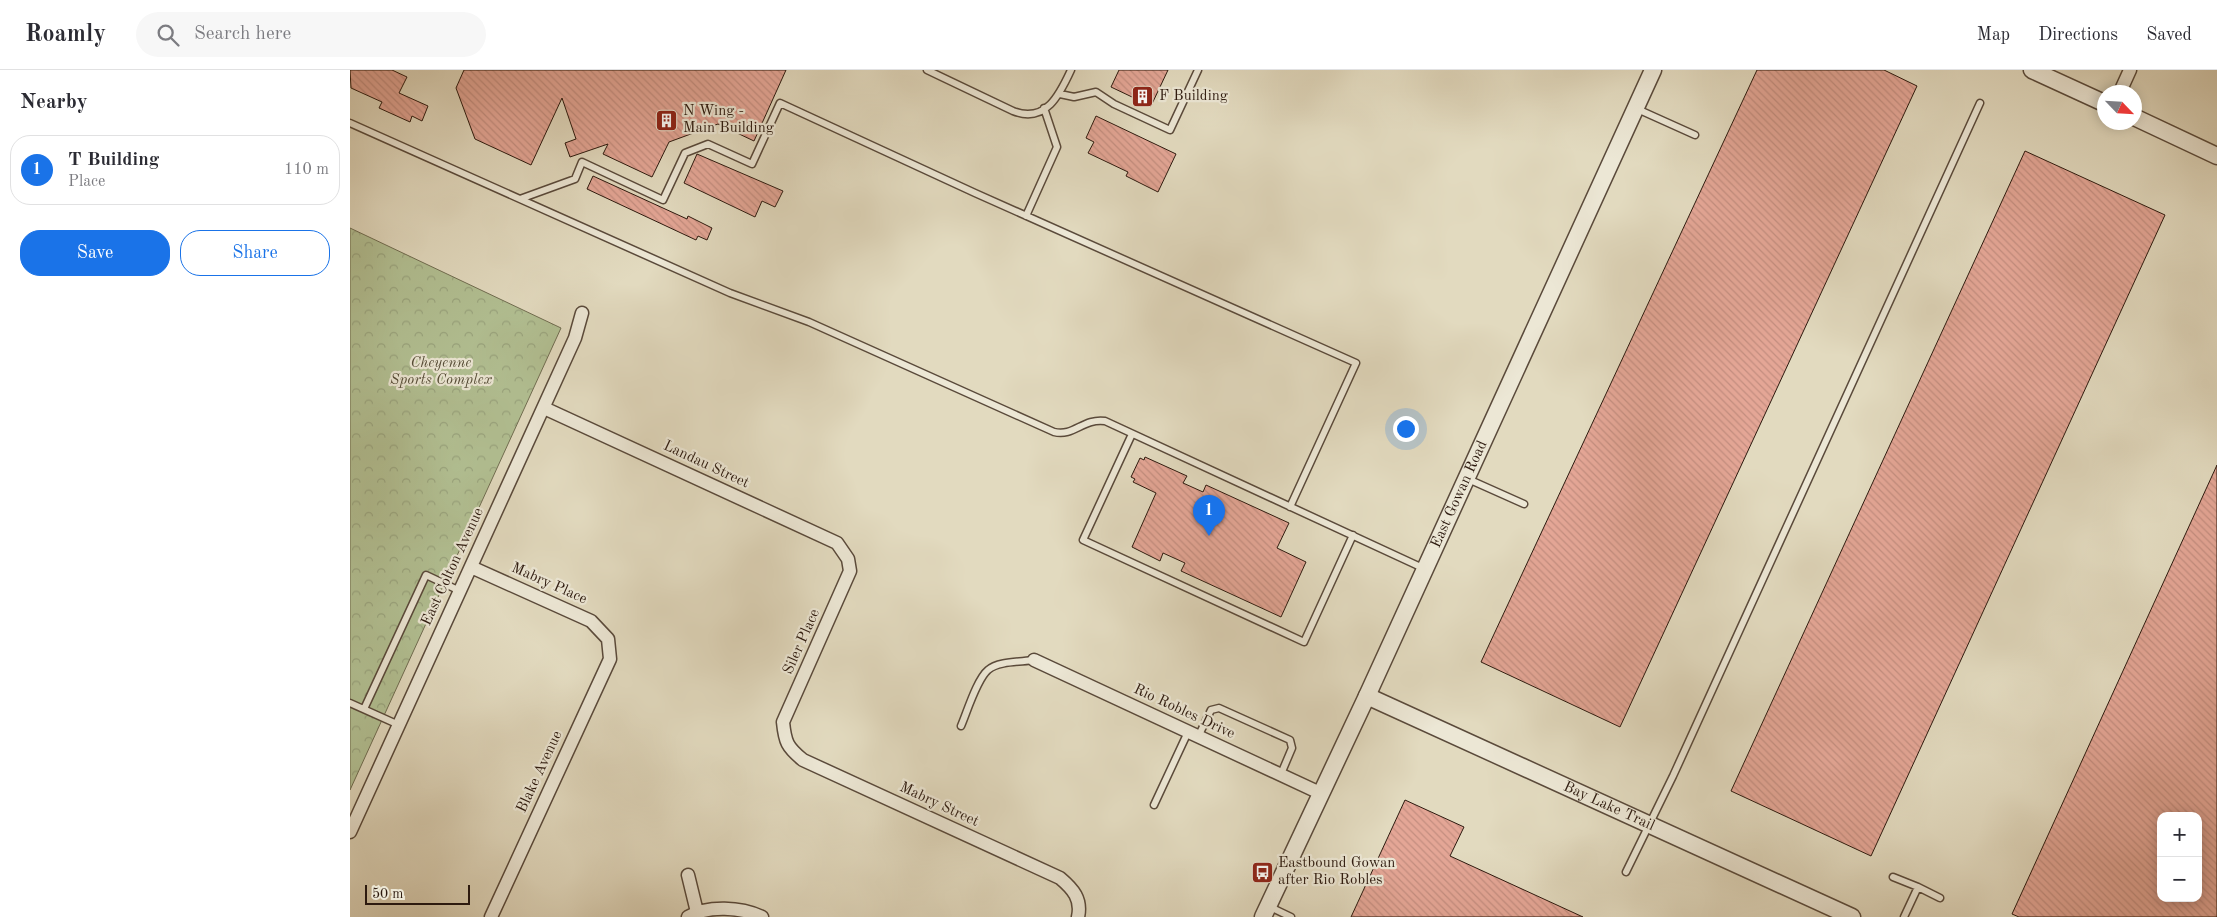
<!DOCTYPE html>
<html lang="en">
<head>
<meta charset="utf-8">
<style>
	body { margin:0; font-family:"Old Standard TT",serif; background:#f7f7f7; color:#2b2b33 }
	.controls { position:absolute; right:15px; bottom:15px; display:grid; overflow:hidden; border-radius:10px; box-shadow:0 2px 12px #0003 }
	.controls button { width:45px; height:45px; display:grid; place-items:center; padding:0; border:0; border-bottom:1px solid #e1e1e2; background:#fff; color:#2b2b33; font:25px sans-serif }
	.compass { position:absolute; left:1747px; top:15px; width:45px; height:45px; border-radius:50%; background:#fff; box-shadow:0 2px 12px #0003; rotate:115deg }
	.scale { position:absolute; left:15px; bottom:12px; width:105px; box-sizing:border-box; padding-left:5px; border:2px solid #2d1a0f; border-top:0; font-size:14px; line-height:18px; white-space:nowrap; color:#2d1a0f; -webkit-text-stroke:4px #ece7d5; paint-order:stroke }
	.you { position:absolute; left:1055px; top:358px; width:18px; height:18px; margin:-12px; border:4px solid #fff; border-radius:50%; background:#1a73e8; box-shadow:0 0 0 8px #1a73e833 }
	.badge { display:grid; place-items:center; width:32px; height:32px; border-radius:50%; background:#1a73e8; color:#fff; font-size:16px; font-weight:700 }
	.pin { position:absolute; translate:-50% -41px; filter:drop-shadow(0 1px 2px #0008) }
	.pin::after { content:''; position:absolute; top:26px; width:18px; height:15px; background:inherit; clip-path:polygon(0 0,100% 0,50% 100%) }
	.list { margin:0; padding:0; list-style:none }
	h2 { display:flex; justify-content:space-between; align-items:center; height:65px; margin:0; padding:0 20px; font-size:21px }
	h2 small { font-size:16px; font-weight:400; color:#7c7c81 }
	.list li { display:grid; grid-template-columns:32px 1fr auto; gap:15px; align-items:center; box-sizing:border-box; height:70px; margin:0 10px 10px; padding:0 10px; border:1px solid #e1e1e2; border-radius:20px }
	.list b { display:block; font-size:19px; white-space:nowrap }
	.list p { margin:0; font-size:16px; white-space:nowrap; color:#7c7c81 }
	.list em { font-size:16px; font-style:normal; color:#7c7c81 }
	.actions { display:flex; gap:10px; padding:15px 20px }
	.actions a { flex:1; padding:11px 0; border:1px solid #1a73e8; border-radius:20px; text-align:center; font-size:18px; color:#1a73e8 }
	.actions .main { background:#1a73e8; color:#fff }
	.icon { flex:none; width:28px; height:28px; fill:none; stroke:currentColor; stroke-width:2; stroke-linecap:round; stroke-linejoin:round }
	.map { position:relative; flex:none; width:1867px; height:847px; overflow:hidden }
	header { display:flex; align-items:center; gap:30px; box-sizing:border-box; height:70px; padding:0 25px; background:#fff; border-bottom:1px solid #e1e1e2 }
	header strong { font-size:24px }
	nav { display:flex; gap:28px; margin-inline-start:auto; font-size:18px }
	.search { width:350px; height:45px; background:#f7f7f7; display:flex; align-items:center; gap:12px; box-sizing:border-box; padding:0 18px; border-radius:28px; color:#7c7c81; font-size:19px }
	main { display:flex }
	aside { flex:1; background:#fff }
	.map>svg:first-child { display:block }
	.forest { fill:url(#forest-crowns); stroke:#706d51 }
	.building { fill:url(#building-back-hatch); stroke:#2d1a0f; fill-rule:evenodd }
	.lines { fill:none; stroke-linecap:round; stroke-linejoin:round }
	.service-casing { stroke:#5a4a3b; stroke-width:9 }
	.minor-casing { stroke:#5a4a3b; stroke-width:15 }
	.tertiary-casing { stroke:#5a4a3b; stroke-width:19 }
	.service { stroke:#ece7d5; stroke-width:6 }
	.minor { stroke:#ece7d5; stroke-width:12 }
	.tertiary { stroke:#ece7d5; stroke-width:16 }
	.labels { text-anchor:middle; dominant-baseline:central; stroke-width:4.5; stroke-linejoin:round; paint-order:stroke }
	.poi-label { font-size:15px; fill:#2d1a0f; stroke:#ece7d5; text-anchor:start }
	.park-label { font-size:15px; font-style:italic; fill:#554c37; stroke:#ece7d5 }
	.street-label { font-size:15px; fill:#2d1a0f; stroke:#ece7d5 }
</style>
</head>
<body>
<header>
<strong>Roamly</strong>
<div class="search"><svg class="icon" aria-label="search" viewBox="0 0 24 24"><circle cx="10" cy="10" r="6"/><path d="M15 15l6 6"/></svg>Search here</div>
<nav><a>Map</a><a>Directions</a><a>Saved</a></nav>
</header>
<main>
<aside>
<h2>Nearby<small></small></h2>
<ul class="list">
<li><span class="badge">1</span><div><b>T Building</b><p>Place</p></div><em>110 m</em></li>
</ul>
<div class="actions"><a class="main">Save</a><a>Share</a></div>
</aside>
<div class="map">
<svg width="1867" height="847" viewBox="0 0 1867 847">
	<defs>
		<pattern id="forest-crowns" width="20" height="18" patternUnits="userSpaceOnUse" patternTransform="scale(1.25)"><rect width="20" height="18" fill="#b2c093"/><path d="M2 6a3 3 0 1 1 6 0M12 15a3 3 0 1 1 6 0" fill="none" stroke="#99a47e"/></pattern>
		<pattern id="building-back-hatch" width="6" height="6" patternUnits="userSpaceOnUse" patternTransform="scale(1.25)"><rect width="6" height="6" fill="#e4a696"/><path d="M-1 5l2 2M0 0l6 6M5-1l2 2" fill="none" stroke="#c48e80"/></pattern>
	</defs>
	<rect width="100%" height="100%" fill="#e2dabf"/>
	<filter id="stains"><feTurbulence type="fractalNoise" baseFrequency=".004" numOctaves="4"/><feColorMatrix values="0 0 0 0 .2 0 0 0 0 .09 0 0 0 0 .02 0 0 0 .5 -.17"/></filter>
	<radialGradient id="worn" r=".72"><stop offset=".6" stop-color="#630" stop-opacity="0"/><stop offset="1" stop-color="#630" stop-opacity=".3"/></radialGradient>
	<path class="forest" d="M0,158L211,258L0,720Z"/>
	<path class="building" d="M0,0H42L57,7L49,23L78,36L72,51L62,46L60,52L29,38L32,32L1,18Z
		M114,0H436L404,71L368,54L319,72L302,107L253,84L258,74L220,87L215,73L226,69L212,28L181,95L125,69L106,18Z
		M769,0H818L801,36L761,17Z
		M1407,0H1534L1567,16L1270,657L1131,592Z
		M746,46L826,84L808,122L776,106L778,102L738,83L744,72L736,68Z
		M1675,81L1815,145L1521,786L1381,721Z
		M347,84L433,121L425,137L412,131L405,147L334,113Z
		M243,106L337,149L338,146L362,158L357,170L348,166L346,170L237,119Z
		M795,387L837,406L833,413L853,422L856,415L939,453L927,478L956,492L931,547L831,501L835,493L813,483L810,491L782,477L806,423L783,412L785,409L781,407L790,388L794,390Z
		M1867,395V847H1669L1662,844ZM1811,746H1848V828H1811Z
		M1055,730L1114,757L1100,786L1233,847H1001Z"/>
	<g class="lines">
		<defs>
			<path id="service" d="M577,0L663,41C696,54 710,24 721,0
				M710,24L724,27L746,22L764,34L820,60L848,0
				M1285,38L1345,65
				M0,53L380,223L459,252L704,362C724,367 733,348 755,351L1075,499
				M170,129L225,109L232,92L313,130L335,83L358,74L402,94L430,33L625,123L1006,293L940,437
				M676,146L707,77L694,38
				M782,364L733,470L954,572L1003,465
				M1118,409L1174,434
				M0,633L49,655
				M14,639L76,505L110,521
				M611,656C617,642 627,609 638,600C648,591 671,592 684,590
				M848,667L861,640L869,638L940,670L942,678L931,704
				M804,735L838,662
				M1276,802L1323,706L1630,33
				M1543,807L1568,817L1554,847
				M1568,817L1590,828
				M920,837L941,847"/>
			<path id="minor" d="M1770,22L1780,0
				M194,338L487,473L498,489L500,501L433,652C435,672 437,677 453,690L710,808C723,819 732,829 728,847
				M121,497L241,551L258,569L260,589L141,847
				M684,590L970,723
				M0,762L225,268L232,243
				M338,805L347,842
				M338,847C358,835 391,837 412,847"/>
			<g id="tertiary">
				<path d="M1682,0L1754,33"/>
				<path d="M1784,47L1867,86"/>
				<path id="s1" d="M1017,626L1502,847"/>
				<path id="s2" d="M913,847L1017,626L1303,0"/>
			</g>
		</defs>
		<use href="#service" class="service-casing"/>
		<use href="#minor" class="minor-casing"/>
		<use href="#tertiary" class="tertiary-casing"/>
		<use href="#service" class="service"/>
		<use href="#minor" class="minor"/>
		<use href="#tertiary" class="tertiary"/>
	</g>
	<defs>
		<symbol id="building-square" viewBox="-11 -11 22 22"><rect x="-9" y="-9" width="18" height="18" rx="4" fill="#8f2418" stroke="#ece7d5"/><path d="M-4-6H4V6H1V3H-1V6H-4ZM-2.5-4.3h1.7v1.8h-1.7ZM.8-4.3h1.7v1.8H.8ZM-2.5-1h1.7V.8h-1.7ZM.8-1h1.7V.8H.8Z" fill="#fff"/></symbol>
		<symbol id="bus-square" viewBox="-11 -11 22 22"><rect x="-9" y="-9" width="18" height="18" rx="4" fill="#8f2418" stroke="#ece7d5"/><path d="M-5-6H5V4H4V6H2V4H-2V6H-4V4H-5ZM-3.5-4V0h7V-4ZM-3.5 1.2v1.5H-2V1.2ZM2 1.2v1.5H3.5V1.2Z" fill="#fff"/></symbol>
	</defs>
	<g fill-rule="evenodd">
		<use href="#building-square" x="780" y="14" width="25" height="25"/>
		<use href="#building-square" x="304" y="38" width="25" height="25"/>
		<use href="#bus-square" x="900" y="790" width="25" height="25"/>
	</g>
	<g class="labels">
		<g class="poi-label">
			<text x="809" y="26">F Building</text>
			<text x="333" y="41">N Wing -<tspan x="333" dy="17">Main Building</tspan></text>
			<text x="928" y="793">Eastbound Gowan<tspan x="928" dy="17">after Rio Robles</tspan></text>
		</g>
		<g class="park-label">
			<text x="91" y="293">Cheyenne<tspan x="91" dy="17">Sports Complex</tspan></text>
		</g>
		<g class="street-label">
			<text transform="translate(356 395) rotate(25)">Landau Street</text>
			<text stroke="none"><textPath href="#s2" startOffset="466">East Gowan Road</textPath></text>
			<text transform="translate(103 497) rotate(-65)">East Colton Avenue</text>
			<text transform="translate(199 514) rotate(24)">Mabry Place</text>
			<text transform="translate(452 572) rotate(-66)">Siler Place</text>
			<text transform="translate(834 642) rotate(25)">Rio Robles Drive</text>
			<text transform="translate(190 702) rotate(-65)">Blake Avenue</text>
			<text transform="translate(589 735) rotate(25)">Mabry Street</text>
			<text stroke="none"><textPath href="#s1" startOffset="266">Bay Lake Trail</textPath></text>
		</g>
	</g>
	<rect width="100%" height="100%" filter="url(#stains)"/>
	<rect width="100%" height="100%" fill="url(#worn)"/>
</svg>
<div class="controls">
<button>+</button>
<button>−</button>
</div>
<svg class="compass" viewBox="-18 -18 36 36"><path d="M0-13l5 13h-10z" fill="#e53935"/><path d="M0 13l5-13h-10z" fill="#7c7c81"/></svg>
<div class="scale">50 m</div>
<div class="you"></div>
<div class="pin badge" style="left:859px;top:466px">1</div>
</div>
</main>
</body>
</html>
